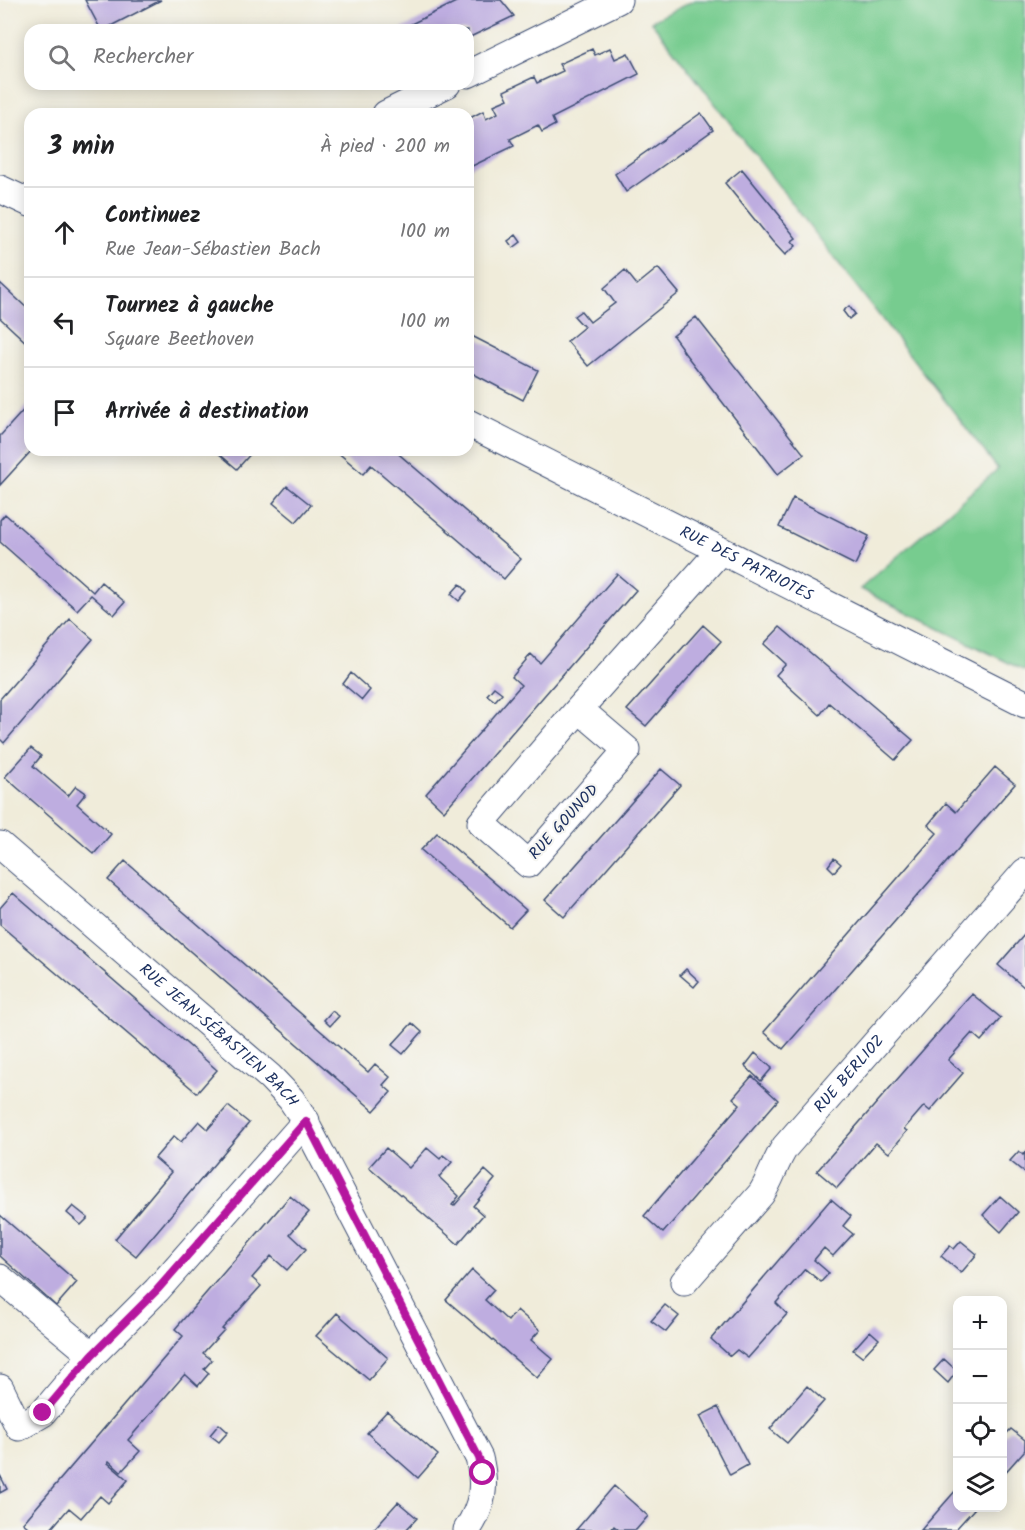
<!DOCTYPE html>
<html lang="fr">
<head>
<meta charset="utf-8">
<style>
	body { margin:0; font-family:Kalam,sans-serif; background:#f2f2f2; color:#202124 }
	.controls { position:absolute; right:18px; bottom:18px; display:grid; overflow:hidden; border-radius:12px; box-shadow:0 3px 15px #0003 }
	.controls button { width:54px; height:54px; display:grid; place-items:center; padding:0; border:0; border-bottom:2px solid #e0e0e0; background:#fff; color:#202124; font:30px sans-serif }
	.stop { position:absolute; width:18px; height:18px; margin:-14px; border:4px solid #b5179e; border-radius:50%; background:#fff }
	.stop.end { background:#b5179e; border-color:#fff; box-shadow:0 2px 6px #0008 }
	.list { margin:0; padding:0; list-style:none }
	h2 { display:flex; justify-content:space-between; align-items:center; height:78px; margin:0; padding:0 24px; font-size:26px }
	h2 small { font-size:20px; font-weight:400; color:#757577 }
	.list li { display:grid; grid-template-columns:39px 1fr auto; gap:18px; align-items:center; box-sizing:border-box; height:90px; padding:0 24px; border-top:2px solid #e0e0e0 }
	.list b { display:block; font-size:22px; white-space:nowrap }
	.list p { margin:0; font-size:20px; white-space:nowrap; color:#757577 }
	.list em { font-size:20px; font-style:normal; color:#757577 }
	.icon { flex:none; width:33px; height:33px; fill:none; stroke:currentColor; stroke-width:2; stroke-linecap:round; stroke-linejoin:round }
	.map { position:relative; flex:none; width:1025px; height:1530px; overflow:hidden }
	.search { position:absolute; background:#fff; box-shadow:0 3px 15px #0003; left:24px; top:24px; width:450px; height:66px; display:flex; align-items:center; gap:15px; box-sizing:border-box; padding:0 21px; border-radius:18px; color:#757577; font-size:22px }
	.panel { position:absolute; background:#fff; box-shadow:0 3px 15px #0003; left:24px; top:108px; width:450px; height:348px; border-radius:18px }
	.map>svg:first-child { display:block }
	.green { fill:#77cc8f; stroke:#497e76; stroke-width:1.5 }
	.building { fill:#beade0 }
	.lines { fill:none; stroke-linecap:round; stroke-linejoin:round }
	.minor-casing { stroke:#3b4b71; stroke-width:29 }
	.minor { stroke:#fff; stroke-width:27 }
	.route { stroke:#b5179e; stroke-width:8 }
	.labels { text-anchor:middle; dominant-baseline:central; stroke-width:4.5; stroke-linejoin:round; paint-order:stroke }
	.street-label { font-size:16px; fill:#1b2f5e; stroke:#f6f6f2 }
</style>
</head>
<body>
<div class="map">
<svg width="1025" height="1530" viewBox="0 0 1025 1530">
	<rect width="100%" height="100%" fill="#f6f6f2"/>
	<filter id="ink" filterUnits="userSpaceOnUse"><feTurbulence type="fractalNoise" baseFrequency=".0167" numOctaves="2"/><feDisplacementMap in="SourceGraphic" scale="12" xChannelSelector="R" yChannelSelector="G"/><feConvolveMatrix kernelMatrix="1 2 1 2 8 2 1 2 1" color-interpolation-filters="sRGB"/></filter>
	<filter id="wash" filterUnits="userSpaceOnUse"><feTurbulence type="fractalNoise" baseFrequency=".008" numOctaves="4" result="noise"/><feDisplacementMap in="SourceGraphic" scale="24" xChannelSelector="R" yChannelSelector="G"/><feGaussianBlur stdDeviation="1.35" result="paint"/><feColorMatrix in="noise" values="0 0 0 0 0 0 0 0 0 0 0 0 0 0 0 0 0 1.4 0 .05"/><feComposite in="paint" operator="in"/></filter>
	<g filter="url(#wash)">
		<rect width="100%" height="100%" fill="#f0ecda"/>
		<path class="green" d="M695,0H1025V671L860,589L998,469L651,21Z"/>
		<g id="blocks">
			<path class="building" d="M85,0H161L103,30H101Z
				M460,0H501L514,16L468,38V30H399Z
				M610,48L615,59L628,53L639,74L552,118L555,125L542,132L538,125L510,139L514,146L468,168V119L483,111L486,119L498,113L494,105L508,99L504,91L534,77L537,83L563,71L559,64L592,49L595,55Z
				M701,113L713,130L626,192L615,174Z
				M742,169L781,217L780,218L796,238L792,241L796,246L785,255L772,241L725,183Z
				M516,235L521,242L513,248L508,241Z
				M658,268L679,293L588,366L567,341L584,327L574,316L581,311L590,322L615,303L604,288L625,270L637,285Z
				M0,283L30,311V346L0,318Z
				M849,306L855,314L849,319L843,311Z
				M696,317L804,454L778,474L683,351H684L673,336Z
				M468,334L538,370L523,400L468,371Z
				M30,403V450H32L0,485V436Z
				M218,450H254L237,469L217,452Z
				M335,450H394L521,559L504,579L371,465L363,474Z
				M287,486L311,505L296,522L273,503Z
				M793,498L869,536L855,565L779,527Z
				M5,514L93,592L101,582L125,602L114,615L91,595L77,610L0,542V520Z
				M617,574L636,590L444,811L426,794L521,685L512,677L531,654L540,663Z
				M460,584L467,591L459,601L451,594Z
				M70,619L93,639L4,743L0,739V699Z
				M703,625L721,641L646,726L627,710Z
				M780,627L913,740L895,760L829,703L820,715L776,675L786,664L764,644Z
				M351,673L370,690L362,700L343,684Z
				M494,687L502,693L495,701L487,695Z
				M31,748L41,756L33,766L68,796L76,786L86,793L77,804L111,834L94,854L5,777Z
				M995,767L1015,784L783,1049L764,1032L937,833L928,825L946,803L956,812Z
				M661,769L680,785L564,917L545,900Z
				M437,833L526,910L510,927L421,850Z
				M834,858L841,864L834,872L828,866Z
				M125,861L368,1072L375,1064L390,1077L383,1085L391,1092L374,1111L108,880Z
				M13,893L217,1070L197,1093L0,925V908Z
				M1025,934V988L998,965Z
				M686,969L699,981L694,987L680,975Z
				M972,994L1001,1018L981,1041L972,1033L948,1060L963,1073L930,1111L924,1106L904,1129L907,1131L889,1153L876,1143L837,1188L817,1171Z
				M332,1011L339,1016L330,1026L324,1020Z
				M412,1023L422,1032L403,1054L392,1045Z
				M755,1053L772,1068L761,1081L745,1066Z
				M752,1076L778,1100L663,1233L644,1216L740,1104L733,1098Z
				M228,1106L249,1123L136,1256L115,1239L171,1172L155,1158L174,1136L181,1142L199,1121L208,1129Z
				M386,1148L409,1168L427,1148L440,1159L443,1155L452,1162L439,1177L459,1196L452,1205L454,1206L485,1170L495,1179L473,1206L483,1215L458,1244L369,1167Z
				M1019,1151L1023,1155L1025,1152V1173L1010,1161Z
				M290,1196L309,1212L290,1234L306,1249L287,1270L271,1256L252,1278L261,1286L222,1329L224,1330L203,1353L212,1360L204,1369L209,1373L198,1386L185,1374L128,1440L140,1451L121,1472L109,1461L108,1463L128,1480L108,1503L100,1496L81,1518L69,1508L50,1530H32L23,1523L183,1336L175,1329Z
				M1000,1196L1018,1212L1001,1232L983,1215Z
				M831,1199L851,1216L843,1226L853,1234L833,1256L824,1248L814,1260L829,1273L821,1282L805,1269L776,1303L787,1314L748,1358L737,1350L730,1356L711,1339Z
				M73,1206L88,1218L81,1225L67,1213Z
				M0,1215L77,1282L56,1306L0,1256Z
				M961,1241L977,1254L961,1273L941,1256L950,1246L954,1249Z
				M472,1270L494,1290L485,1300L508,1321L517,1310L540,1330L531,1340L553,1359L537,1378L446,1300Z
				M665,1305L679,1316L666,1332L651,1321Z
				M337,1313L388,1358L369,1380L316,1336Z
				M870,1331L879,1339L862,1357L853,1350Z
				M944,1359L957,1371L948,1383L934,1370Z
				M807,1386L824,1401L787,1443L770,1429Z
				M718,1407L748,1465L730,1475L700,1416Z
				M387,1411L438,1455L418,1478L367,1433Z
				M219,1424L228,1432L219,1442L210,1435Z
				M1011,1429L1025,1440V1450L1002,1476V1438Z
				M0,1475L7,1489L0,1493Z
				M614,1486L648,1516L636,1530H619L614,1526L611,1530H576Z
				M957,1489V1508H975L955,1530H921Z
				M398,1502L417,1518L406,1530H373Z"/>
		</g>
	</g>
	<g filter="url(#ink)">
		<use href="#blocks" fill-opacity="0" stroke="#3b4b71" stroke-width="1.5"/>
		<g class="lines">
			<defs>
				<g id="minor">
					<path d="M468,74L618,0"/>
					<path d="M386,114L447,84"/>
					<path d="M0,189L30,203"/>
					<path id="s1" d="M468,423L1025,704"/>
					<path d="M579,709L627,750L528,864L481,823L579,709L720,551"/>
					<path id="s2" d="M0,845L270,1077L291,1099L299,1111L479,1458C486,1485 483,1506 467,1530"/>
					<path d="M0,1278L92,1355"/>
					<path id="s3" d="M684,1282L761,1194C771,1179 775,1162 785,1147L1025,872"/>
					<path d="M0,1388L19,1427L43,1413L92,1355L157,1290L306,1121"/>
				</g>
			</defs>
			<use href="#minor" class="minor-casing"/>
			<use href="#minor" class="minor"/>
		</g>
	</g>
	<g class="lines" filter="url(#ink)">
		<path class="route" d="M43,1413L92,1355L157,1290L306,1121L479,1458L483,1473"/>
	</g>
	<g class="labels">
		<g class="street-label">
			<text stroke="none"><textPath href="#s1" startOffset="312">RUE DES PATRIOTES</textPath></text>
			<text transform="translate(564 822) rotate(-48)">RUE GOUNOD</text>
			<text stroke="none"><textPath href="#s2" startOffset="290">RUE JEAN-SÉBASTIEN BACH</textPath></text>
			<text stroke="none"><textPath href="#s3" startOffset="267">RUE BERLIOZ</textPath></text>
		</g>
	</g>
</svg>
<div class="controls">
<button>+</button>
<button>−</button>
<button><svg class="icon" aria-label="locate" viewBox="0 0 24 24"><circle cx="12" cy="12" r="6"/><path d="M12 2v4M12 18v4M2 12h4M18 12h4"/></svg></button>
<button><svg class="icon" aria-label="layers" viewBox="0 0 24 24"><path d="M12 4l9 5-9 5-9-5zM3 14l9 5 9-5"/></svg></button>
</div>
<div class="stop" style="left:483px;top:1473px"></div>
<div class="stop end" style="left:43px;top:1413px"></div>
<div class="search"><svg class="icon" aria-label="search" viewBox="0 0 24 24"><circle cx="10" cy="10" r="6"/><path d="M15 15l6 6"/></svg>Rechercher</div>
<section class="panel">
<h2>3 min<small>À pied · 200 m</small></h2>
<ul class="list">
<li><svg class="icon" aria-label="ahead" viewBox="0 0 24 24"><path d="M12 20V5M6 11l6-6 6 6"/></svg><div><b>Continuez</b><p>Rue Jean-Sébastien Bach</p></div><em>100 m</em></li>
<li><svg class="icon" aria-label="left" viewBox="0 0 24 24"><path d="M17 20v-9H6M10 6l-5 5 5 5"/></svg><div><b>Tournez à gauche</b><p>Square Beethoven</p></div><em>100 m</em></li>
<li><svg class="icon" aria-label="arrive" viewBox="0 0 24 24"><path d="M6 21V4h12l-3 4 3 4H6"/></svg><div><b>Arrivée à destination</b></div></li>
</ul>
</section>
</div>
</body>
</html>
